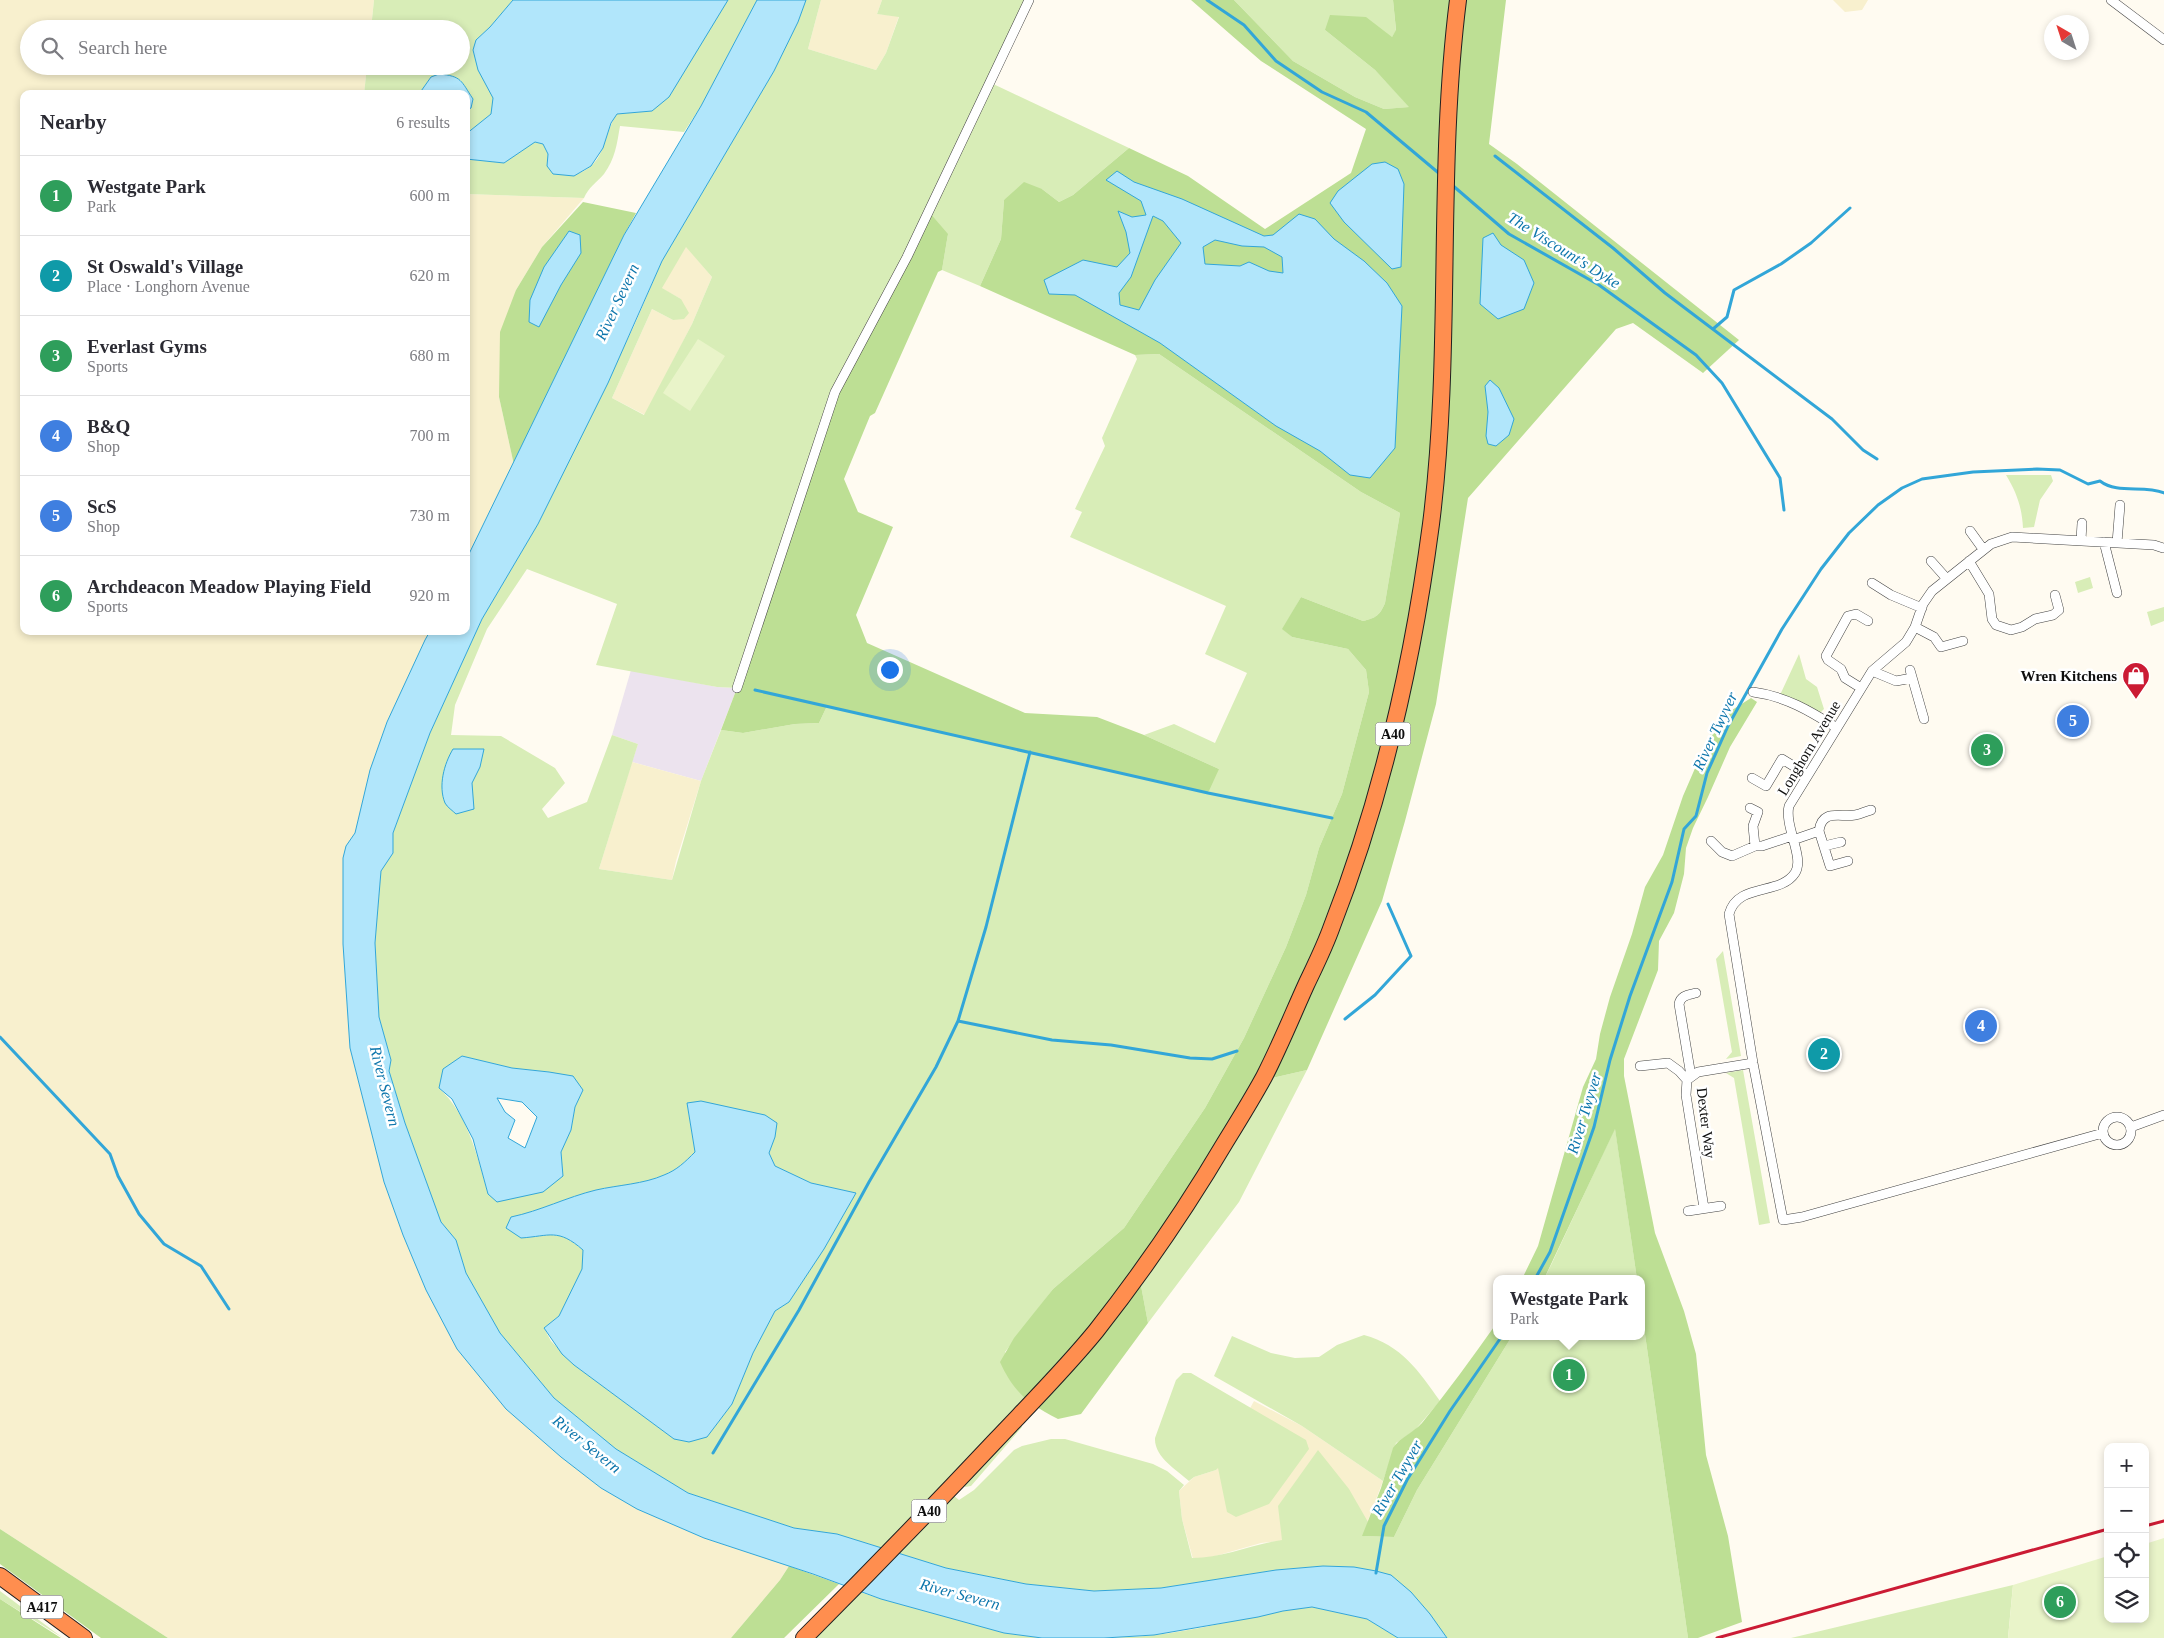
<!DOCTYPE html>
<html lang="en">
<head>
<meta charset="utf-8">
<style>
	body { margin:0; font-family:"Times New Roman",serif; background:#f7f7f7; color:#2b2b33 }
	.controls { position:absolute; right:15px; bottom:15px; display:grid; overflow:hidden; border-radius:10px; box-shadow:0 2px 8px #0003 }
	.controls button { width:45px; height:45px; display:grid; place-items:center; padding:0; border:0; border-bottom:1px solid #e1e1e2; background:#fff; color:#2b2b33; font:25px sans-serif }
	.compass { position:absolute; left:2044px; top:15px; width:45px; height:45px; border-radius:50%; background:#fff; box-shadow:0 2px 8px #0003; rotate:321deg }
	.you { position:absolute; left:889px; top:669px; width:18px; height:18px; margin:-12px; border:4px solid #fff; border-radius:50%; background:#1a73e8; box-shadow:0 0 0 8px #1a73e833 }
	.badge { display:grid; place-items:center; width:32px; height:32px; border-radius:50%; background:#cb1b34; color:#fff; font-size:16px; font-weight:700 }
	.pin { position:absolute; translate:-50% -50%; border:2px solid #fff; box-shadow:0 1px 5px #0006 }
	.popup { position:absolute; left:1493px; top:1275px; width:152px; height:65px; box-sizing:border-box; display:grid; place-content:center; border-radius:10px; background:#fff; filter:drop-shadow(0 1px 4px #0005); font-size:16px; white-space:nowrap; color:#7c7c81 }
	.popup b { font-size:19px; color:#2b2b33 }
	.popup::after { content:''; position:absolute; left:50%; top:100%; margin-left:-10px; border:10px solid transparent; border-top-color:#fff }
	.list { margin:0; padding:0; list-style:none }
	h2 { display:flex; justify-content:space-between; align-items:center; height:65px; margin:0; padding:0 20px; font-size:21px }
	h2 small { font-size:16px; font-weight:400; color:#7c7c81 }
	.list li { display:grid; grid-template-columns:32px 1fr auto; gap:15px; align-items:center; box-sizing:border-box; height:80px; padding:0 20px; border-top:1px solid #e1e1e2 }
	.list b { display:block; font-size:19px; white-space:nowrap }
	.list p { margin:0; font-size:16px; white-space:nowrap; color:#7c7c81 }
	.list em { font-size:16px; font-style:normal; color:#7c7c81 }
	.icon { flex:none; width:28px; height:28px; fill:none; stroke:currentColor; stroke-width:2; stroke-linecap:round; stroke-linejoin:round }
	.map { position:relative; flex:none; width:2164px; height:1638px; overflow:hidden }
	.search { position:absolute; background:#fff; box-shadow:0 2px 8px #0003; left:20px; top:20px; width:450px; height:55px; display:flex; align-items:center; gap:12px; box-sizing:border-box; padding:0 18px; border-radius:28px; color:#7c7c81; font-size:19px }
	.panel { position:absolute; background:#fff; box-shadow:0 2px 8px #0003; left:20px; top:90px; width:450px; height:545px; border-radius:10px }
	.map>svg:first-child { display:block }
	.industrial { fill:#ece3ee }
	.farmland { fill:#f8f0ce }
	.green { fill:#d8edb7; fill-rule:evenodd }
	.forest { fill:#bddf94 }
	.pitch { fill:#e9f4c9 }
	.water { fill:#b1e6fb; stroke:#32a6d8; fill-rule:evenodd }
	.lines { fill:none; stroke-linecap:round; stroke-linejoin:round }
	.stream { stroke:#32a6d8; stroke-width:3 }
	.street-casing { stroke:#424242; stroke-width:10 }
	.highway-casing { stroke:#202020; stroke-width:18 }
	.street { stroke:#fff; stroke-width:9 }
	.highway { stroke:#ff8e4f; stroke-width:16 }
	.rail { stroke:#cb1b34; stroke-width:3 }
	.labels { text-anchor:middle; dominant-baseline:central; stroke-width:5; stroke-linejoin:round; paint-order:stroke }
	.shield { fill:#fff; stroke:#575757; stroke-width:1 }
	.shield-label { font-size:14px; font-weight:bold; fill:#0f0f0f }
	.poi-label { font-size:15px; font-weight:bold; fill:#0f0f0f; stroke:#fff; text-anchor:end }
	.street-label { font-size:15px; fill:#0f0f0f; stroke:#fff }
	.water-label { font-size:16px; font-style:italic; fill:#0d76ac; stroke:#fff }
</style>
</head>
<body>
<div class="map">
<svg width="2164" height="1638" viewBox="0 0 2164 1638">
	<rect width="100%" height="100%" fill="#fffbf1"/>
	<path class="industrial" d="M631,670L717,687L737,688L701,781L632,762L638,744L612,735Z"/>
	<path class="farmland" d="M0,0H374L371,29H29V66H367L364,94H24V631H430L387,722L370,770L355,833L346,846L343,858V944L350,1048L384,1182L403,1235L426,1290L457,1348L502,1403L534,1434L601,1488L637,1509L704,1538L789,1566L780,1580L731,1638H168L0,1529Z
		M821,0H882L877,14L899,16L886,53L876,70L808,49Z
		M1833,0H1868L1862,10L1845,12Z
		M466,194L584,198L542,247L516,290L499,397L514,465L466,560Z
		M686,246L712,277L692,324L645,415L612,398L652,309L673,320L681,299L661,288Z
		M632,762L701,781L676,861L672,880L599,869Z
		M1254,1401L1302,1426L1383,1481L1362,1536L1328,1535L1261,1543L1212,1557L1193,1559L1182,1519L1179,1491L1194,1477L1216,1470Z"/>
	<path class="green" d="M374,0H513L490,27L476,40L473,51L478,69L494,98L491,114L466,134V111L471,108L473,99L460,80L431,77L419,94H364L367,66H461V29H371Z
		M728,0H757L701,106L684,132L620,126C617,144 615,159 604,174C597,182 588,188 584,198L466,194V159L504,163L534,142L543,144L548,154L547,166L574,176C579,173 587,170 591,166C606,153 606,129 617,114L652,111L698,47Z
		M806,0H821L808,49L876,70L886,53L899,17L877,14L882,0H1028L989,82L1129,148L1073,195L1059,202L1042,189L1004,200L1001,239L980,286L942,270L948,234L737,688L717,687L596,665L617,604L527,569L487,629L455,705L451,735L501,736L555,768L565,783L542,809L548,818L587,802L612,735L638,744L599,869L672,880L701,781L721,730L743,733L795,724L819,723L827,706L1131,775L1219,769L1144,735L1174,724L1215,743L1247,673L1205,654L1226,606L1070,537L1082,512L1075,509L1105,446L1102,438L1137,359L1135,355L1159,354L1361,492L1400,513L1385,603C1380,615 1376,618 1363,621L1301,597L1283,629L1292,637L1348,649L1366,670L1369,692L1342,794L1319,848L1306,895L1286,947L1244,1038L1205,1108L1124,1228L1053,1289L1005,1352L1032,1406L1017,1421L1022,1427L971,1486L965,1487L958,1480L948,1491L959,1500L974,1490L1014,1450L1022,1446L1051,1439H1065L1153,1464L1167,1471L1184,1485L1179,1491L1182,1519L1192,1558C1223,1558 1252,1544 1282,1540L1278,1506L1318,1450L1349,1489L1368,1522L1363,1536L1394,1537L1417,1490L1512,1336H1642V1313L1688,1638H1424L1376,1571L1354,1567L1323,1566L1276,1570L1161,1588L1094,1591L1026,1584L946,1568L837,1534L794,1528L688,1493L616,1449L554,1398L500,1333L466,1273L456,1240L441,1222L405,1123L389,1071L391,1060L379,1017L375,943L381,871L393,853V833L430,733L482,619L538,524L634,326L662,261L774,71L798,22ZM686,247L712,277L692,324L644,415L612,398L652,309L673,320L684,319L689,313L681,299L662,288ZM462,1056L512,1068L549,1072L583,1090L575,1107L571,1130L561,1152L563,1176L488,1194C477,1156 469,1116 439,1088L443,1070ZM687,1104L775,1137L769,1153L775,1166L811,1183L856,1193L824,1249L789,1302L775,1311L753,1353L732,1404L707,1437L674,1439L574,1365L551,1341L544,1328L559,1316L583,1269V1250C558,1228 551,1236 521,1238L511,1217C540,1211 567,1197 596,1190C618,1185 644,1184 664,1175C677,1170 685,1162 695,1152Z
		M1234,0H1393L1396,31L1392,37L1325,30L1375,70L1410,107L1384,109L1355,97L1293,61Z
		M2006,475H2051L2053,481L2040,500L2034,527L2023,528C2022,508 2017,493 2006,475Z
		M2090,577L2093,588L2078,593L2075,582Z
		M2164,607V621L2151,626L2147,612Z
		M1799,654L1806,679L1817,687L1824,709L1820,713L1780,695Z
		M1723,951L1741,1056L1726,1059L1732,1052L1716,959Z
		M1307,1070L1239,1202L1148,1323L1139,1275L1263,1080Z
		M1743,1070L1770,1223L1759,1225L1734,1078L1726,1073Z
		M1615,1128L1637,1279H1544L1552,1263Z
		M1364,1335C1401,1345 1419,1371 1440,1401L1415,1430L1396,1443L1383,1481L1302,1426L1214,1376L1232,1336L1271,1353L1295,1358L1319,1357L1337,1345Z
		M1183,1373H1191L1306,1440L1309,1449L1269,1504L1236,1517L1227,1512L1218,1468L1216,1470L1194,1477L1189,1481C1177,1470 1154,1457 1155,1438L1176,1380Z
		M2013,1585L2008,1638H1791Z
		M0,1591L63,1638L0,1599Z
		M860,1592L881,1599L1004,1633L1042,1638H815Z
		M1312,1607L1367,1619L1398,1638H1105C1121,1637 1138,1637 1154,1635C1207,1629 1259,1613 1312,1607Z"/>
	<path class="forest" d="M1191,0H1234L1293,61L1355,97L1384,109L1409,107L1375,70L1325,30L1330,15L1366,17L1392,37L1396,30L1393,0H1506L1489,144L1517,164L1739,340L1703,373L1633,323L1616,329L1468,498L1436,704L1405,821L1382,901L1307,1070L1263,1080L1139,1275L1148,1323L1081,1414L1058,1419C1029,1404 1014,1393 1000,1362L1014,1338L1053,1289L1124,1228L1205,1108L1244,1038L1286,947L1306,895L1319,848L1342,794L1369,692L1366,670L1348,649L1292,637L1282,629L1301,597L1363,621C1376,618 1380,615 1385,603L1400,513L1361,492L1159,354L1135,355L980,286L1001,239L1004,200L1024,182L1042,189L1059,202L1073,195L1129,148L1188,176L1265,229L1351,173L1366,129L1261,61Z
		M583,202L636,213L624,235L514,465L499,397L500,332L516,290L542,247Z
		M929,212L948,234L942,270L938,272L875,413L870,416L844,479L858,512L893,527L856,615L867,643L1025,713L1097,717L1144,735L1219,769L1208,793L827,706L819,723L795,724L743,733L721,730L737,688L837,389Z
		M1751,698L1757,702L1730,747L1708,797L1693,828L1686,848L1684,874L1674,913L1659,941L1658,970L1624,1059V1076L1655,1233L1684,1311L1696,1354L1706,1455L1728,1536L1742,1622L1698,1638H1688L1642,1313V1279H1637L1615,1129L1544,1279H1522L1538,1246L1583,1087L1596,1059L1600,1034L1610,997L1632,934L1645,887L1663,855L1683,796L1709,736L1721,717Z
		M1496,1324V1336H1512L1417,1490L1394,1537L1362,1536L1381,1488L1393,1448C1400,1437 1413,1433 1422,1423C1448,1391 1472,1358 1496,1324Z
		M0,1529L168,1638H101L0,1564Z
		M789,1566L839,1584L784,1638H731L780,1580Z
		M0,1599L61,1638H0Z"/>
	<path class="pitch" d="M698,339L725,356L690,411L663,393Z
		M2164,1538V1638H2008L2013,1585L2108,1556V1619H2145V1544Z"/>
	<path class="water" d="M513,0H728L669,97L652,111L617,114L611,123L603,148L591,166L574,176L553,174L547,166L548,154L543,144L535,142L504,163L466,159V134L491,114L493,98L478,70L473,50L476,40L490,27Z
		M757,0H806L798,22L774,71L662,261L608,383L538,524L482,619L430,733L393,833V853L381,871L375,943L379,1017L391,1060L389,1071L405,1123L441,1222L456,1240L466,1273L500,1333L554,1398L616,1449L688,1493L794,1528L837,1534L946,1568L1026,1584L1094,1591L1161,1588L1276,1570L1323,1566L1354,1567L1376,1571L1391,1575L1411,1592L1430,1614L1447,1638H1398L1367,1619L1312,1607L1283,1611L1258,1617L1154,1635L1104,1638H1042L1004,1633L881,1599L813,1574L704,1538L637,1509L601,1488L561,1457L506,1409L457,1349L426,1290L403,1235L384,1182L350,1048L343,944V858L346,846L355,833L370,770L387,722L425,640L430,631H466V560L624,235L701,106Z
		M439,74C462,76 461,81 473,99L471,108L466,111V94H419L431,77Z
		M1385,162L1398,169L1404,184L1401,267L1392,269L1344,222L1330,203L1338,191L1372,164Z
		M1117,171L1134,182L1182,199L1264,236L1273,235L1299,214L1315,219L1334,239L1364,261L1387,283L1402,306L1395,448L1370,478L1350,475L1320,451L1276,426L1160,343L1075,295L1049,294L1044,280L1083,260L1117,267L1130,253L1126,232L1118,211L1132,217L1146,215L1141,201L1106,180ZM1153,216L1163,221L1181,243L1155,280L1139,310L1120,305L1119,293L1131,277ZM1215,240L1242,246L1264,247L1282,257L1283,273L1269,271L1249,262L1240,266L1205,264L1203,247Z
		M569,231L580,235L581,253L561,285L539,327L529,322L530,300L544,267Z
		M1493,233L1501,245L1524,260L1534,283L1524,309L1498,319L1480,304L1483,238Z
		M1490,380L1499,388L1514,419L1509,435L1496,446L1488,444L1486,436L1488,412L1485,386Z
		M453,749H484L480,767L472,783L474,809L456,814C453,811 447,807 445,803C438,786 444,764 453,749Z
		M462,1056L512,1068L549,1072L573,1076L583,1090L575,1107L571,1130L561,1152L563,1176L543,1192L497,1202L488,1194L473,1139L452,1099L439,1088L443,1069ZM497,1098L522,1102L537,1117L525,1148L508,1138L515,1120L505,1112Z
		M701,1101L765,1115L777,1123L775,1137L769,1153L775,1166L811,1183L856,1193L824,1249L789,1302L775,1311L753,1353L732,1404L707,1437L689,1442L674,1439L574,1365L562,1354L544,1328L559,1316L582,1269L583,1250C558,1228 550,1236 521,1238L506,1228L511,1217C540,1211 567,1197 596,1190C618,1185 644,1184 664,1175C677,1170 685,1162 695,1152L687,1103Z"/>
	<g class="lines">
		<path class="stream" d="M1207,0L1244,25L1276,61L1322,92L1366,112L1441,175
			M1495,156L1613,248L1665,293L1832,419L1863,450L1877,459
			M1451,184L1509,234L1599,285L1696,355L1722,383L1780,478L1784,510
			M1713,329L1727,317L1734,290L1781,264L1811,243L1850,208
			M755,690L1208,793L1332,818
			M1345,1019L1375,995L1411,956L1388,904
			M958,1021L986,927L1030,752
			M0,1037L110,1154L118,1176L139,1214L164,1244L201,1266L229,1309
			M1535,1279L1550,1252L1594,1127L1610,1060L1630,996L1672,882L1684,829L1696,816L1707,773L1728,726L1782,629L1821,569L1849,533L1878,505L1902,488L1922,479L1973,472L2037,469L2060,470L2088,484L2100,481C2118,495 2144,484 2164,493
			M713,1453L799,1310L869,1182L936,1067L958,1021L1052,1040L1111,1045L1190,1058L1212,1059L1237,1051
			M1376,1573L1384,1526L1407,1480L1450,1411L1502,1336"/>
		<defs>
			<path id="street" d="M2111,0L2164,40
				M1970,531L1983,549
				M2081,540L2082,523
				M2104,542L2117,593
				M2117,543L2120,505
				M1931,561L1947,579
				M1969,561L1989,594L1992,619L1996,625L2011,630L2022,627L2035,619L2053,615L2059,610L2055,595
				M1872,583L1891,595L1922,608
				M1915,627L1934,637L1941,647L1963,641
				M1910,670L1924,719
				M1872,671L1896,681L1912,678
				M737,688L835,392L907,257L1029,0
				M1861,688L1845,678L1841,669L1828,660L1826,656L1848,616L1856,614L1868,621
				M1753,692C1785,696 1810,711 1837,728
				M1752,778L1766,786L1782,759L1808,775
				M1750,808L1758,812L1753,826L1755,846
				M1819,831L1830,866L1848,861
				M1793,840L1819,831C1822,808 1841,818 1855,815C1861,814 1866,811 1871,810
				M1711,841L1722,852L1732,856L1755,846H1762L1792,836
				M1824,846L1841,842
				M1640,1066L1668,1063L1679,1071L1687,1080
				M1691,1076L1679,1004C1681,995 1688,995 1696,993
				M2103 1131a14 14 0 1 1 28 0a14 14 0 1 1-28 0Z
				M2131,1127L2164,1115
				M2103,1133L1802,1217L1783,1220L1753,1063L1729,914C1738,882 1780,896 1795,873C1805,858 1784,826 1789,806L1872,671L1906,642L1915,627L1923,604L1932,591L1991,544L2012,537L2154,545L2163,548
				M1704,1208L1686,1095L1687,1080L1698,1072L1753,1063
				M1688,1211L1721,1206"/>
			<path id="highway" d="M0,1576L84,1638
				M804,1638C869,1573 933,1507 996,1440C1030,1404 1065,1369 1096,1331C1144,1270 1187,1207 1226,1141C1239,1120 1252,1099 1264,1077C1279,1048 1292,1016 1306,985C1315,966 1325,946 1332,926C1382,798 1413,661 1431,524C1453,350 1436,174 1458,0"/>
		</defs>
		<use href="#street" class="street-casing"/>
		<use href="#highway" class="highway-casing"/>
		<use href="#street" class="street"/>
		<use href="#highway" class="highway"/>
		<path class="rail" d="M2145,1526L2164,1521
			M1717,1638L2108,1529"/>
	</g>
	<defs>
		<symbol id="shop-pin" viewBox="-11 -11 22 30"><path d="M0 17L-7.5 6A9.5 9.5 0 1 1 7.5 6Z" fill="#cb1b34" stroke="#fff"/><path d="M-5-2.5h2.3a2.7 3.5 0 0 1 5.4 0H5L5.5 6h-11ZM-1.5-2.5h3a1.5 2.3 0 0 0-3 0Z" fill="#fff"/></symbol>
	</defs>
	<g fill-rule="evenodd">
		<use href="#shop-pin" x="2120" y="660" width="32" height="43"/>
	</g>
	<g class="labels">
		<g class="shield">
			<rect x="1375.5" y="722.5" width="35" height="23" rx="4"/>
			<rect x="911.5" y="1499.5" width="35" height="23" rx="4"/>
			<rect x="21" y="1595.5" width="42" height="23" rx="4"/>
		</g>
		<g class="shield-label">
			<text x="1393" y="734">A40</text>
			<text x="929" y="1511">A40</text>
			<text x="42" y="1607">A417</text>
		</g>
		<g class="poi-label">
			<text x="2117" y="676">Wren Kitchens</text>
		</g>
		<g class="street-label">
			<text transform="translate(1809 748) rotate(-59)">Longhorn Avenue</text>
			<text transform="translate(1706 1123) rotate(83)">Dexter Way</text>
		</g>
		<g class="water-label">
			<text transform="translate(1564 250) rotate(32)">The Viscount's Dyke</text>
			<text transform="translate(617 302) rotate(-65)">River Severn</text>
			<text transform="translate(1715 731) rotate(-65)">River Twyver</text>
			<text transform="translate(385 1086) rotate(76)">River Severn</text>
			<text transform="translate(1584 1113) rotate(-73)">River Twyver</text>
			<text transform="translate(587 1444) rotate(39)">River Severn</text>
			<text transform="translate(1397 1478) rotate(-60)">River Twyver</text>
			<text transform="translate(960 1594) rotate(15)">River Severn</text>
		</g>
	</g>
</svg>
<div class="controls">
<button>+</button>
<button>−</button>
<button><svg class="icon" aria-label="locate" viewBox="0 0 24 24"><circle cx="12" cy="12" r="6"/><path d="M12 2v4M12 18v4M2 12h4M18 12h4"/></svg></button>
<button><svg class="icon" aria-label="layers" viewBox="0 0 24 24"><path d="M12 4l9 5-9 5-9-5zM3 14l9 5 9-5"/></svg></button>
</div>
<svg class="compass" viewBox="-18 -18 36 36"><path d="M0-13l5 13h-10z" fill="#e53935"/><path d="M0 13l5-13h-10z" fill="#7c7c81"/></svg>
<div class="you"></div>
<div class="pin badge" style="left:1569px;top:1375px;background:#2e9e5b">1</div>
<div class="popup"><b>Westgate Park</b>Park</div>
<div class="pin badge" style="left:1824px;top:1054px;background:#0f9aa8">2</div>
<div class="pin badge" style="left:1987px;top:750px;background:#2e9e5b">3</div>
<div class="pin badge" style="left:1981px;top:1026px;background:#3f7fe0">4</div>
<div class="pin badge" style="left:2073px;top:721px;background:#3f7fe0">5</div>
<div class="pin badge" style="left:2060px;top:1602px;background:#2e9e5b">6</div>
<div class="search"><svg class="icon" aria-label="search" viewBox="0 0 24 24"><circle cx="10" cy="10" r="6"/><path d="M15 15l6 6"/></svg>Search here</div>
<section class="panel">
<h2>Nearby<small>6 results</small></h2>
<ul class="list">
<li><span class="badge" style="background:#2e9e5b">1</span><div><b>Westgate Park</b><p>Park</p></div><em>600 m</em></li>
<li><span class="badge" style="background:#0f9aa8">2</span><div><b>St Oswald's Village</b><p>Place · Longhorn Avenue</p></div><em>620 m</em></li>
<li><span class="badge" style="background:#2e9e5b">3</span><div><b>Everlast Gyms</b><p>Sports</p></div><em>680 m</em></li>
<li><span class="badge" style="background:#3f7fe0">4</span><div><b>B&amp;Q</b><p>Shop</p></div><em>700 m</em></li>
<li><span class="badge" style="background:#3f7fe0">5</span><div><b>ScS</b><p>Shop</p></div><em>730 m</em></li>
<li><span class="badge" style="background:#2e9e5b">6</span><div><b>Archdeacon Meadow Playing Field</b><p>Sports</p></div><em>920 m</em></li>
</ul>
</section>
</div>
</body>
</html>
